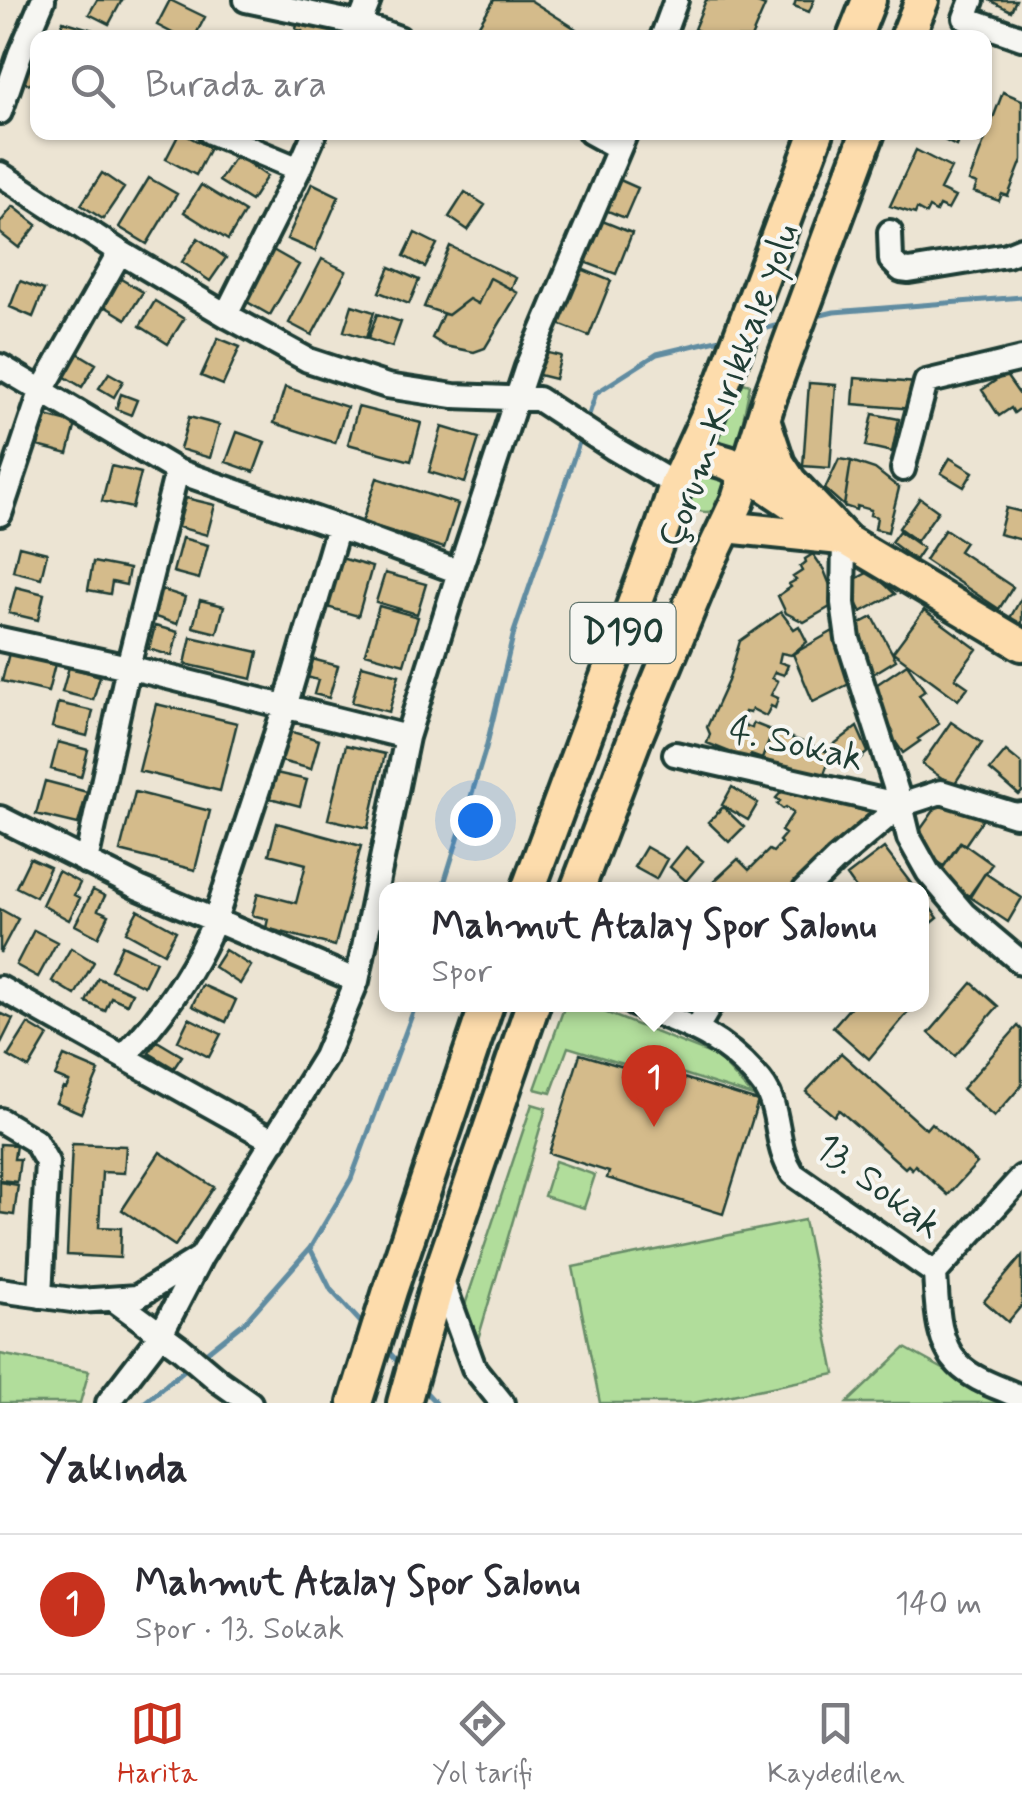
<!DOCTYPE html>
<html lang="tr">
<head>
<meta charset="utf-8">
<style>
	body { margin:0; font-family:Mynerve,sans-serif; background:#f7f7f7; color:#2b2b33 }
	.you { position:absolute; left:475px; top:820px; width:35px; height:35px; margin:-25px; border:8px solid #fff; border-radius:50%; background:#1a73e8; box-shadow:0 0 0 15px #1a73e833 }
	.badge { display:grid; place-items:center; width:65px; height:65px; border-radius:50%; background:#c8321e; color:#fff; font-size:32px; font-weight:700 }
	.pin { position:absolute; translate:-50% -82px; filter:drop-shadow(0 2px 5px #0008) }
	.pin::after { content:''; position:absolute; top:52px; width:35px; height:30px; background:inherit; clip-path:polygon(0 0,100% 0,50% 100%) }
	.popup { position:absolute; left:379px; top:882px; width:550px; height:130px; box-sizing:border-box; display:grid; place-content:center; border-radius:20px; background:#fff; filter:drop-shadow(0 2px 8px #0005); font-size:32px; white-space:nowrap; color:#7c7c81 }
	.popup b { font-size:38px; color:#2b2b33 }
	.popup::after { content:''; position:absolute; left:50%; top:100%; margin-left:-20px; border:20px solid transparent; border-top-color:#fff }
	.list { margin:0; padding:0; list-style:none }
	h2 { display:flex; justify-content:space-between; align-items:center; height:130px; margin:0; padding:0 40px; font-size:42px }
	h2 small { font-size:32px; font-weight:400; color:#7c7c81 }
	.list li { display:grid; grid-template-columns:65px 1fr auto; gap:30px; align-items:center; box-sizing:border-box; height:140px; padding:0 40px; border-top:2px solid #e1e1e2 }
	.list b { display:block; font-size:38px; white-space:nowrap }
	.list p { margin:0; font-size:32px; white-space:nowrap; color:#7c7c81 }
	.list em { font-size:32px; font-style:normal; color:#7c7c81 }
	.icon { flex:none; width:55px; height:55px; fill:none; stroke:currentColor; stroke-width:2; stroke-linecap:round; stroke-linejoin:round }
	.map { position:relative; flex:none; width:1022px; height:1403px; overflow:hidden }
	.search { position:absolute; background:#fff; box-shadow:0 2px 8px #0004; left:30px; right:30px; top:30px; height:110px; display:flex; align-items:center; gap:25px; box-sizing:border-box; padding:0 35px; border-radius:20px; color:#7c7c81; font-size:38px }
	.sheet { height:270px; background:#fff }
	nav { display:flex; justify-content:space-around; align-items:center; box-sizing:border-box; height:140px; border-top:2px solid #e1e1e2; background:#fff; font-size:28px; color:#7c7c81 }
	nav a { display:grid; justify-items:center; gap:5px }
	nav .on { color:#c8321e }
	.map>svg:first-child { display:block }
	.green { fill:#b1dd9b; stroke:#688d68; stroke-width:2.5 }
	.lines { fill:none; stroke-linecap:round; stroke-linejoin:round }
	.stream { stroke:#618ca1; stroke-width:5 }
	.building { fill:#d4bb8b; stroke:#1f3d34; stroke-width:2.5 }
	.minor-casing { stroke:#1f3d34; stroke-width:30 }
	.major-casing { stroke:#1f3d34; stroke-width:38 }
	.highway-casing { stroke:#1f3d34; stroke-width:40 }
	.minor { stroke:#f6f6f2; stroke-width:22 }
	.major { stroke:#fddcac; stroke-width:30 }
	.highway { stroke:#fddcac; stroke-width:32 }
	.labels { text-anchor:middle; dominant-baseline:central; stroke-width:8; stroke-linejoin:round; paint-order:stroke }
	.shield { fill:#f6f6f2; stroke:#60746d; stroke-width:2.5 }
	.shield-label { font-size:35px; font-weight:bold; fill:#1f3d34 }
	.street-label { font-size:38px; fill:#1f3d34; stroke:#f6f6f2 }
</style>
</head>
<body>
<div class="map">
<svg width="1022" height="1403" viewBox="0 0 1022 1403">
	<rect width="100%" height="100%" fill="#ece4d3"/>
	<filter id="ink" filterUnits="userSpaceOnUse"><feTurbulence type="fractalNoise" baseFrequency=".01" numOctaves="2"/><feDisplacementMap in="SourceGraphic" scale="20" xChannelSelector="R" yChannelSelector="G"/><feConvolveMatrix kernelMatrix="1 2 1 2 8 2 1 2 1" color-interpolation-filters="sRGB"/></filter>
	<g filter="url(#ink)">
		<path class="green" d="M743,383L750,385L736,456L711,446Z
			M686 492a20 20 0 1 1 40 0a20 20 0 1 1-40 0Z
			M584,1004L716,1056L753,1096L634,1058L630,1066L568,1047L551,1093L535,1089L565,1005Z
			M532,1104L546,1108L478,1339L465,1305Z
			M555,1161L595,1175L584,1208L544,1196Z
			M804,1220L835,1374L693,1403H600L573,1267Z
			M905,1348L1005,1403H847Z
			M0,1354L89,1371L80,1403H0Z"/>
		<g class="lines">
			<path class="stream" d="M813,317L834,312L1022,297
				M755,331L783,324
				M586,424L596,393L657,354L725,338
				M442,890L486,748L514,632L582,434
				M310,1248L331,1290L366,1328
				M384,1347L400,1364
				M201,1357L246,1321L310,1248L351,1179L416,1004
				M421,1387L436,1403
				M144,1403L188,1367"/>
		</g>
		<path class="building" d="M97,0H122L109,24L89,14Z
			M170,0L205,17L194,38H182L157,25Z
			M494,0H530L576,29L572,38H471Z
			M706,0H750L765,6L751,38H714L694,29Z
			M796,0H814L809,12L794,6Z
			M989,0H1016L1011,11Z
			M299,18L338,31L336,38H307L300,35L302,31L296,29Z
			M63,21L110,35L109,38H58Z
			M29,68L38,71V87L24,82Z
			M1003,92L1022,100V160L1008,196L1002,194L999,201L974,192L977,184L969,181Z
			M180,132L210,148L196,175L166,159Z
			M928,132H962L956,146Z
			M916,150L951,168L940,190L955,197L948,210L939,206L936,212L929,208L926,214L917,209L915,214L890,206Z
			M236,155L267,176L251,201L219,181Z
			M102,173L124,188L103,219L81,205Z
			M611,176L638,188L625,218L598,207Z
			M149,178L177,194L147,244L119,227Z
			M312,183L339,196L315,251L287,239Z
			M201,185L245,212L228,240L184,212Z
			M465,192L485,205L468,230L449,217Z
			M13,206L37,225L19,248L0,233V223Z
			M595,218L632,233L616,274L579,260Z
			M415,233L437,244L425,267L404,256Z
			M198,238L226,258L210,281L182,262Z
			M450,246L516,278L511,289L490,278L478,304L469,299L448,315L424,307Z
			M271,249L299,265L270,315L242,299Z
			M322,259L346,271L312,335L289,323Z
			M390,267L419,280L409,304L379,292Z
			M579,268L611,281L589,336L556,323Z
			M114,275L143,292L126,319L98,302Z
			M490,278L518,293L485,348L474,352L445,346L432,338L443,314L448,315L469,299L478,304Z
			M20,281L44,290L33,317L10,307Z
			M155,301L184,319L168,344L140,326Z
			M352,305L374,312L366,338L344,331Z
			M377,314L401,322L392,347L368,339Z
			M218,338L240,347L223,385L201,376Z
			M71,349L96,364L82,387L57,372Z
			M540,351L561,356L555,379L535,374Z
			M109,373L123,381L114,397L99,388Z
			M1005,374L1022,398V407L1014,413L1011,408L999,416L982,390Z
			M855,378L916,383L913,409L853,404Z
			M809,383L836,385L830,468L803,466Z
			M285,387L347,407L335,443L274,423Z
			M121,394L137,400L131,415L116,409Z
			M358,407L421,423L411,461L348,444Z
			M873,414L899,419L892,452L866,446Z
			M46,416L76,424L68,454L38,446Z
			M189,417L219,425L210,458L180,449Z
			M442,427L479,438L465,483L429,472Z
			M237,432L265,442L254,472L226,462Z
			M950,458L973,472L964,487L941,473Z
			M839,459L851,461L844,506L825,489Z
			M851,461L875,469L899,488L888,532L875,529L877,517L870,515L871,510L857,506L856,510L844,506Z
			M111,466L141,473L132,508L102,501Z
			M377,478L458,504L444,548L362,522Z
			M186,498L215,505L207,535L178,527Z
			M920,498L938,511L917,541L899,528Z
			M1006,508L1022,512V540L999,534Z
			M945,529L965,542L959,551L1013,587L999,609L925,560Z
			M899,531L923,548L915,560L891,542Z
			M182,538L208,545L199,579L173,572Z
			M19,546L47,553L41,578L13,571Z
			M813,554L824,570L837,603L804,622L786,613L778,596L791,587L789,584L796,580L793,577L802,571L800,567L806,562L805,559Z
			M341,558L372,567L358,616L327,607Z
			M93,562L129,569L126,585L112,582L110,594L88,590Z
			M871,571L895,594L861,612L846,584Z
			M385,573L426,584L417,614L376,602Z
			M16,587L44,594L38,620L9,613Z
			M160,589L185,597L177,624L152,616Z
			M1022,597V625L1010,618Z
			M200,600L224,606L217,633L193,627Z
			M379,606L418,617L404,664L365,653Z
			M924,610L977,649L955,678L968,687L958,700L893,652Z
			M781,612L794,629L799,626L807,642L791,655L781,653L779,662L788,665L784,675L775,672L772,678L778,681L771,695L778,698L775,708L771,706L766,716L752,709L750,713L745,712L741,724L752,728L753,723L773,731L762,759L751,755L749,760L707,743L710,734L707,727L728,681L740,641Z
			M873,617L896,660L873,674L850,629Z
			M155,626L178,632L172,656L149,649Z
			M835,630L855,681L813,702L793,654Z
			M191,637L258,652L252,679L185,664Z
			M9,653L55,664L48,692L2,681Z
			M312,659L338,666L329,698L314,694L318,680L307,677Z
			M907,664L925,691L919,695L939,724L918,739L920,741L903,753L890,734L893,732L867,691Z
			M362,665L399,675L389,712L352,702Z
			M69,667L100,676L93,700L62,692Z
			M58,703L93,711L87,736L52,727Z
			M156,704L237,723L220,791L139,771Z
			M951,722L982,743L953,786L922,764Z
			M857,727L868,752L850,767L830,757L832,753L825,751Z
			M289,731L319,740L311,769L281,761Z
			M773,731L832,753L822,779L762,759Z
			M58,742L88,750L81,777L51,769Z
			M346,745L385,754L368,828L328,819Z
			M1006,751L1022,764V792L1019,795L990,770Z
			M276,773L307,780L300,806L270,798Z
			M45,781L87,792L78,824L36,814Z
			M732,787L758,803L748,820L722,805Z
			M792,787L870,813L793,890H713L709,886L738,859L749,870L769,850L773,852L781,843L779,841L785,834L781,831L793,813L786,807L783,809L777,804L780,801L776,798L785,788Z
			M135,792L210,811L195,870L120,851Z
			M945,795L985,816L965,845L960,842L944,866L923,851L918,833Z
			M723,807L744,827L729,842L708,822Z
			M277,823L361,846L335,946L266,928L268,919L252,915L258,893L296,903L306,864L269,854Z
			M961,842L992,864L969,896L938,875Z
			M646,847L667,859L656,879L634,867Z
			M686,847L703,861L686,881L670,867Z
			M884,848L916,890H857L847,876Z
			M30,858L50,867L36,897L16,887Z
			M58,871L80,883L74,895L80,898L69,920L42,905Z
			M985,873L1022,898L1008,922L970,897Z
			M93,890L105,896L98,910L109,915L98,937L75,925Z
			M922,897L938,918L922,931Z
			M0,909L18,919L0,953Z
			M138,910L176,931L164,953L126,932Z
			M34,930L57,942L38,977L16,965Z
			M122,945L156,961L144,986L111,970Z
			M71,948L94,962L75,995L52,981Z
			M225,950L251,966L240,984L214,967Z
			M98,978L132,993L127,1004L111,997L105,1011L86,1002Z
			M972,983L998,1006L955,1056L929,1033Z
			M202,985L236,1000L226,1022L192,1006Z
			M853,1004H915L869,1059L833,1027Z
			M0,1013L13,1019L0,1045Z
			M189,1018L221,1034L209,1057L178,1041Z
			M28,1024L48,1036L29,1068L8,1056Z
			M1018,1026L1022,1030V1085L994,1117L962,1089Z
			M157,1041L182,1056L174,1068L149,1053Z
			M841,1053L926,1129L931,1123L977,1163L948,1195L915,1165L912,1169L908,1165L905,1168L839,1110L834,1116L806,1092Z
			M580,1054L640,1072L642,1065L758,1101L723,1214L607,1178L609,1172L549,1153Z
			M64,1056L99,1071L81,1113L56,1102L63,1087L66,1088L69,1082L55,1076Z
			M0,1144L16,1145L14,1159H20L17,1182L0,1180Z
			M72,1144L126,1146L124,1173L102,1172L99,1227L121,1228L120,1258L67,1255Z
			M160,1152L214,1187L175,1246L122,1210Z
			M0,1182L18,1185L14,1215L0,1213Z
			M1022,1256V1305L1008,1322L984,1301Z"/>
		<g class="lines">
			<defs>
				<path id="minor" d="M246,0L360,24L399,38
					M972,0L965,18L1022,38
					M354,38L369,0
					M662,38L676,0
					M0,112L20,54L43,0
					M210,132L299,169
					M590,132L619,148
					M0,174L120,252L226,315L308,360L387,386L454,396L538,399L613,448L676,485
					M890,232L891,260L901,270L909,271L1007,255L1022,249
					M226,315L299,169L315,132
					M0,366L177,471L338,527L459,572
					M903,469L926,382L1022,359
					M0,514L41,392L120,252
					M844,539L843,603L848,639L901,805L909,838L928,872L964,914L1022,963
					M0,639L128,667L407,737
					M675,754L901,805
					M0,818L139,888L357,981
					M86,862L128,667L177,471
					M805,890L836,860L901,805L941,792L1015,815L1022,814
					M0,988L274,1141
					M634,1004C683,1024 717,1033 754,1074C761,1081 768,1090 771,1100C780,1125 777,1150 793,1174L935,1273C937,1303 936,1341 958,1364C973,1380 1002,1388 1022,1398
					M696,1029L711,1004
					M123,1057C163,1016 193,973 215,920L285,707L338,527
					M0,1120L35,1141L47,1162L40,1296
					M935,1273L1022,1177
					M440,1275L474,1368L502,1403
					M0,1290L79,1301L137,1297L201,1257L325,1057L357,981L407,737L459,572L527,367L626,132
					M113,1299L180,1348L219,1381L250,1403
					M108,1403L161,1334L200,1259"/>
				<path id="major" d="M746,473L844,539L1022,645
					M726,527L841,539"/>
				<path id="highway" d="M854,38L869,0
					M907,38L922,0
					M763,419L778,464L790,482L844,539
					M691,452L728,463L746,473
					M528,890L663,526L676,485L724,380L817,132
					M577,890L635,738L706,567L738,500L770,397L868,132
					M355,1403L390,1291L487,1004
					M404,1403L440,1275L533,1004"/>
			</defs>
			<use href="#minor" class="minor-casing"/>
			<use href="#major" class="major-casing"/>
			<use href="#highway" class="highway-casing"/>
			<use href="#minor" class="minor"/>
			<use href="#major" class="major"/>
			<use href="#highway" class="highway"/>
		</g>
	</g>
	<g class="labels">
		<rect class="shield" x="570.5" y="603" width="105" height="60" rx="8"/>
		<g class="shield-label">
			<text x="623" y="633">D190</text>
		</g>
		<g class="street-label">
			<text transform="translate(730 386) rotate(-70)">Çorum-Kırıkkale yolu</text>
			<text transform="translate(796 745) rotate(13)">4. Sokak</text>
			<text transform="translate(878 1187) rotate(37)">13. Sokak</text>
		</g>
	</g>
</svg>
<div class="you"></div>
<div class="pin badge" style="left:654px;top:1127px">1</div>
<div class="popup"><b>Mahmut Atalay Spor Salonu</b>Spor</div>
<div class="search"><svg class="icon" aria-label="search" viewBox="0 0 24 24"><circle cx="10" cy="10" r="6"/><path d="M15 15l6 6"/></svg>Burada ara</div>
</div>
<section class="sheet">
<h2>Yakında<small></small></h2>
<ul class="list">
<li><span class="badge">1</span><div><b>Mahmut Atalay Spor Salonu</b><p>Spor · 13. Sokak</p></div><em>140 m</em></li>
</ul>
</section>
<nav>
<a class="on"><svg class="icon" aria-label="map" viewBox="0 0 24 24"><path d="M3 6l6-2 6 2 6-2v14l-6 2-6-2-6 2zM9 4v14M15 6v14"/></svg>Harita</a>
<a><svg class="icon" aria-label="directions" viewBox="0 0 24 24"><path d="M12 3l9 9-9 9-9-9zM9 14v-3h6M13 9l2 2-2 2"/></svg>Yol tarifi</a>
<a><svg class="icon" aria-label="saved" viewBox="0 0 24 24"><path d="M7 4h10v16l-5-4-5 4z"/></svg>Kaydedilen</a>
</nav>
</body>
</html>
